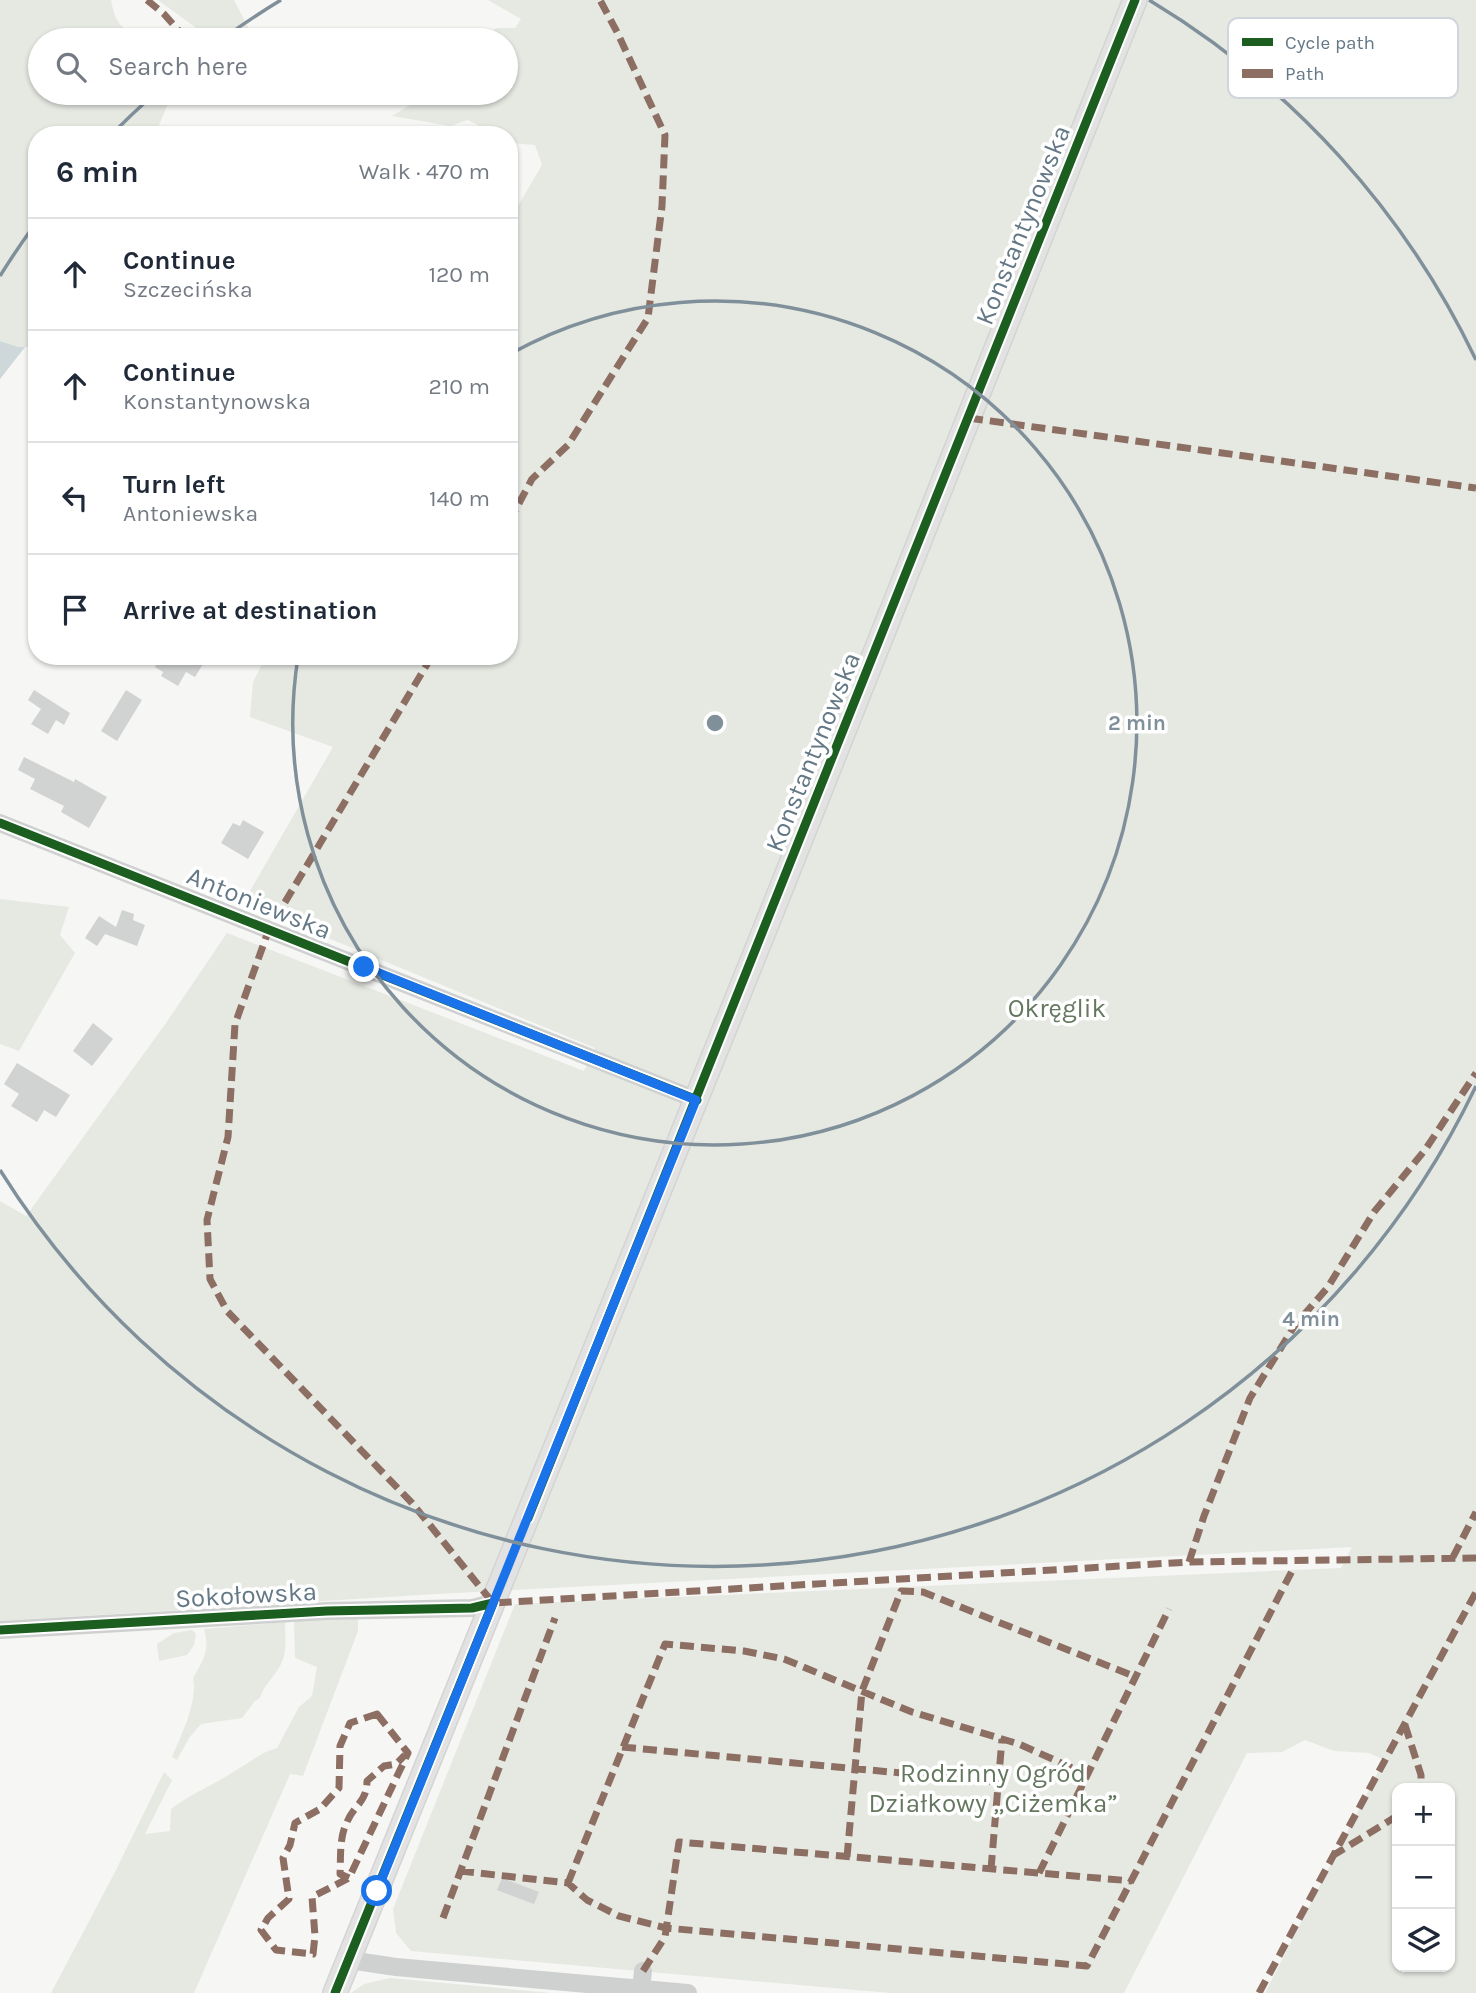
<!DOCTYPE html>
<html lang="en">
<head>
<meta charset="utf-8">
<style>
	body { margin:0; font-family:Karla,sans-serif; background:#f2f2f3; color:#1f2937 }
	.controls { position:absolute; right:21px; bottom:21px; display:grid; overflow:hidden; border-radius:14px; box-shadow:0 2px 5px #0004 }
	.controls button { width:63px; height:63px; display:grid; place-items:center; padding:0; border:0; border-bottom:2px solid #e0e1e3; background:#fff; color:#1f2937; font:35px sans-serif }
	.stop { position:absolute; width:21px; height:21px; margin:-16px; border:5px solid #1a73e8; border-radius:50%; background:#fff }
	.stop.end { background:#1a73e8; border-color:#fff; box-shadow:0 2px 7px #0008 }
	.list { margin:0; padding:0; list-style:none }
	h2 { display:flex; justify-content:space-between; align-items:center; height:91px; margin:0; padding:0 28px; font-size:30px }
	h2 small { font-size:23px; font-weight:400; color:#747a83 }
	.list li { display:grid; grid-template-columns:46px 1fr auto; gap:21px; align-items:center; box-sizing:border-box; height:112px; padding:0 28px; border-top:2px solid #e0e1e3 }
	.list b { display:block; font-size:26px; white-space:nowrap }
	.list p { margin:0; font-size:23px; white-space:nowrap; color:#747a83 }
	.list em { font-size:23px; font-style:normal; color:#747a83 }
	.icon { flex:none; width:38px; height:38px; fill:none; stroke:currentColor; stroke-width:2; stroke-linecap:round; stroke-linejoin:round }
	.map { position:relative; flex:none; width:1476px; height:1993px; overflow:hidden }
	.search { position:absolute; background:#fff; box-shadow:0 2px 5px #0004; left:28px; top:28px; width:490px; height:77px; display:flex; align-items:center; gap:18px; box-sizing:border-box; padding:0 24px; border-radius:38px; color:#747a83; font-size:26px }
	.panel { position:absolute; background:#fff; box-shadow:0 2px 5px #0004; left:28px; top:126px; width:490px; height:539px; border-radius:28px }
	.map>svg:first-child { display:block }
	.green { fill:#e6e9e2; fill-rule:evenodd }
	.water { fill:#ced7d9 }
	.building { fill:#d1d2d2 }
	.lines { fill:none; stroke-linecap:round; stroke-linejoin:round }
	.major-casing { stroke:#d3d4d3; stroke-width:26 }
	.minor { stroke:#cfd1d1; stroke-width:18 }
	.major { stroke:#e2e2e3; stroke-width:23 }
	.quiet { stroke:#8d6e63; stroke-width:7; stroke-dasharray:14 7; stroke-linecap:butt }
	.cycleway-casing { stroke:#fff; stroke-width:13 }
	.cycleway { stroke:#1b5e20; stroke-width:9 }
	.route { stroke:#1a73e8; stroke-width:9 }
	.ring { fill:none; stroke:#80909b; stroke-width:3.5 }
	.labels { text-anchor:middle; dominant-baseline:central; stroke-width:7; stroke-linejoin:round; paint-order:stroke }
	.street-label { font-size:26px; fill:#647886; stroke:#fff }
	.park-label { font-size:26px; fill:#65785f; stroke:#fff }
	.key { fill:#fff; stroke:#d0d6db; stroke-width:2 }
	.key-label { font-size:19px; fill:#647886 }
	.centre { fill:#80909b; stroke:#fff; stroke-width:3.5 }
	.ring-label { font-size:21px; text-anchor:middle; font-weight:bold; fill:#80909b; stroke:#fff; stroke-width:7; stroke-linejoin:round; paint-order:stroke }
</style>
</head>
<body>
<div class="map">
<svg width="1476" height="1993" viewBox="0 0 1476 1993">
	<rect width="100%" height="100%" fill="#f6f6f4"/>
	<path class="green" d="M0,0H111C116,28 124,30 149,40H40V93H154L169,101L155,135H37V332L28,347H18L0,341Z
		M158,0H234L249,29L248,40H204L199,30Z
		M488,0H1476V1993H1265L1384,1760L1369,1753L1334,1751L1305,1740L1282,1752L1247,1753L1124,1993H890L411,1951L396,1933L393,1909L515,1604L1341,1568L1352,1547L437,1594L0,1621V1201L26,1216L166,1023L227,933L584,1071L595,1048L243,903L333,747L250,717L253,682L266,656H509V221L542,165L535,145L510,143L509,135H496L468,120L450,126L392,116L423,97L425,93H506V40H475L497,28H515L521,19ZM1397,1788H1450V1967H1397Z
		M0,899L69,907L60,935L75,953L19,1051L0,1044Z
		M358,1619V1631L303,1776L290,1774L194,1993H51L114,1874L164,1772L172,1780L145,1834L170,1831L171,1809C192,1793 216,1784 238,1769C253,1760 260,1753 277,1748L299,1707L312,1696L317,1667L295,1658L294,1620Z
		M285,1622C285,1637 288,1652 280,1666C273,1679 264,1684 260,1698L255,1701L242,1718L201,1724L189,1738L177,1760L172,1757C181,1736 198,1702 193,1678C204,1659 210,1651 204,1629Z
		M192,1630L196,1634L194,1645L187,1655L159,1661L157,1644L174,1633Z
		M390,1978L552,1993H351L364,1984Z"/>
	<path class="water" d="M0,341L18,347H25L0,379Z"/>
	<path class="building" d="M161,656H190L203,664L195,677L186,672L178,686L161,676L163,672L155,667Z
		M34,690L70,713L64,725L56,720L48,734L31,724L41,709L28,700Z
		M126,690L142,700L117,741L101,731Z
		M24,757L74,782L75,779L107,797L89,828L61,812L64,806L30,789L35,779L18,770Z
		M243,820L264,832L248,859L221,843L233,823L240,826Z
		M122,910L134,914L133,920L145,925L137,946L105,934L97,946L85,938L99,916L116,927Z
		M93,1023L113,1039L92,1066L73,1051Z
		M17,1063L70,1095L56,1117L44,1110L37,1122L11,1106L19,1094L4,1084Z
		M502,1878L539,1892L534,1904L497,1890Z"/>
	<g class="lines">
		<defs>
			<path id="major" d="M335,1993L769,919L1135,0"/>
		</defs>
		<use href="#major" class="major-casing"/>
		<path class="minor" d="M0,823L697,1100
			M0,1630L327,1611L472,1608L493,1603
			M349,1960L396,1967L688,1993
			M641,1989L643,1971"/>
		<use href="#major" class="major"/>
		<path class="quiet" d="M147,0L164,14L187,40
			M969,418L1476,488
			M509,522L532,479L568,445L648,318L662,206L665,135L617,32L600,0
			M432,656L269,929L235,1024L228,1137L207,1220L210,1279L227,1311L412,1503L493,1603L1189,1562L1476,1558
			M1453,1557L1476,1512
			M1189,1562L1204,1516L1250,1398L1295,1325L1328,1287L1374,1212L1425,1150L1476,1073
			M377,1714L408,1753L349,1878L312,1897L315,1936L313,1954L276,1950L261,1930L268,1918L289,1899L283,1858L290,1845L295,1823L320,1809L339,1788L340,1746L350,1723Z
			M1405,1725L1421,1775V1788
			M622,1747L998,1782
			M1332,1856L1397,1816
			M847,1857L862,1691L901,1591L923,1592L1136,1677
			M991,1869L1002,1739
			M460,1871L568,1883L587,1900L619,1916L666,1928L1087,1966L1292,1571
			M1039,1873L1169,1609
			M349,1878L340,1874C341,1856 339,1838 347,1822C354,1805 367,1802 367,1781L384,1766L396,1764L405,1755
			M568,1883L665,1644L744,1651L784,1659L912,1712L1019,1744L1088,1775
			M443,1918L555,1618
			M643,1971L665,1937L679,1842L1132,1881
			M1259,1993L1476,1592"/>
		<defs>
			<path id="cycleway" d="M0,823L697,1100
				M528,1518L1135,0
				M0,1630L327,1611L472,1608L493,1603
				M335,1993L493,1603"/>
		</defs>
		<use href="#cycleway" class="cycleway-casing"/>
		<use href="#cycleway" class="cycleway"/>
	</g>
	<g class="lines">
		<path class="route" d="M364,967L696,1100L377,1891"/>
	</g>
	<g class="ring">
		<path d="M510 354A422 422 0 1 1 298 657"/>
		<path d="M1476 1086A843 843 0 0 1 0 1170M0 276A843 843 0 0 1 33 227M114 132A843 843 0 0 1 151 97M225 37A843 843 0 0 1 281 0M1149 0A843 843 0 0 1 1476 360"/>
	</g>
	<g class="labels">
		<g class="street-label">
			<text transform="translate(1023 225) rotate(-68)">Konstantynowska</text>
			<text transform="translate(813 752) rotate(-68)">Konstantynowska</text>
			<text transform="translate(259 903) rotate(22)">Antoniewska</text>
			<text transform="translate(246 1595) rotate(-3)">Sokołowska</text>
		</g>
		<g class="park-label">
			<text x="1057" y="1008">Okręglik</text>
			<text x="993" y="1773">Rodzinny Ogród<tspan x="993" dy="30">Działkowy „Ciżemka”</tspan></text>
		</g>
	</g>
	<rect x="1228" y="18" width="230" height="80" rx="10" class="key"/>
	<rect x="1242" y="38" width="31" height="8" fill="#1b5e20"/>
	<rect x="1242" y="69" width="31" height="9" fill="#8d6e63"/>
	<g class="key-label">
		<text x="1285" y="49">Cycle path</text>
		<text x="1285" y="80">Path</text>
	</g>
	<circle cx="715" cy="723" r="10" class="centre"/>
	<g class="ring-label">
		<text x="1137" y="730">2 min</text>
		<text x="1311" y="1326">4 min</text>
	</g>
</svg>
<div class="controls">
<button>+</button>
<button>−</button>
<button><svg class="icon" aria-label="layers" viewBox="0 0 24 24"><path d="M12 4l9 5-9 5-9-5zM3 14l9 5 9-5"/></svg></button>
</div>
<div class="stop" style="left:377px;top:1891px"></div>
<div class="stop end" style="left:364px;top:967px"></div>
<div class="search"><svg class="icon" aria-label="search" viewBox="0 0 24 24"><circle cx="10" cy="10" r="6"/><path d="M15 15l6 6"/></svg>Search here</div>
<section class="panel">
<h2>6 min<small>Walk · 470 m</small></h2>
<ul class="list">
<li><svg class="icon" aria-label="ahead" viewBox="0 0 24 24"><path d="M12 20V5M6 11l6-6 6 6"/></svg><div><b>Continue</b><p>Szczecińska</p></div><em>120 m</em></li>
<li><svg class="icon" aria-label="ahead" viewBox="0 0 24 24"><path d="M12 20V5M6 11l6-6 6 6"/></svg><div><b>Continue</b><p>Konstantynowska</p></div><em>210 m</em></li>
<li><svg class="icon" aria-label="left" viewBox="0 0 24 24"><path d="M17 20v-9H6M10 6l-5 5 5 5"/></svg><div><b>Turn left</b><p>Antoniewska</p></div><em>140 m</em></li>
<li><svg class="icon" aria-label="arrive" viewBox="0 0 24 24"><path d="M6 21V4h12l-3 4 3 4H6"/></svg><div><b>Arrive at destination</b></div></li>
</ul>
</section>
</div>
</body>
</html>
